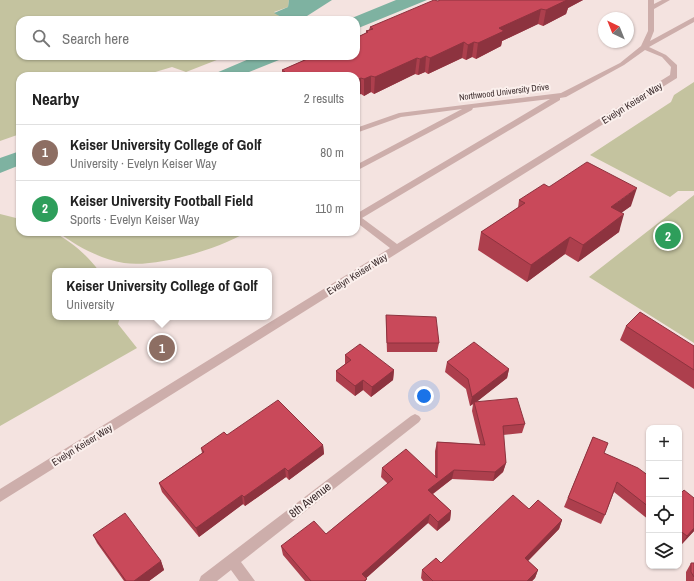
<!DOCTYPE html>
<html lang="en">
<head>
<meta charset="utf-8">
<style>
	body { margin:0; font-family:"Archivo Narrow",sans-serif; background:#f6f6f6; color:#222 }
	.controls { position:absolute; right:12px; bottom:12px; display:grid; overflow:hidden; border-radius:8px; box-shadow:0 1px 3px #0004 }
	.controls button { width:36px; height:36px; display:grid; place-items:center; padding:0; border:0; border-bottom:1px solid #e0e0e0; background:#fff; color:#222; font:20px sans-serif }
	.compass { position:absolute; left:598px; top:12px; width:36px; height:36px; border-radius:50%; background:#fff; box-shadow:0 1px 3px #0004; rotate:317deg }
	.you { position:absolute; left:424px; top:396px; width:14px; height:14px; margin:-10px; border:3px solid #fff; border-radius:50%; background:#1a73e8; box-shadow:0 0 0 6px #1a73e833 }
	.badge { display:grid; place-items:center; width:26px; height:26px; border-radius:50%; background:#1e5e4a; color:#fff; font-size:13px; font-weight:700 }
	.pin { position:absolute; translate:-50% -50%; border:2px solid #fff; box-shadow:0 1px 4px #0006 }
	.popup { position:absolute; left:52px; top:268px; width:220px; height:52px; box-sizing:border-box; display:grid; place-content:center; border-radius:8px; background:#fff; filter:drop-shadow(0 1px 3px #0005); font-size:13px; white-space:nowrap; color:#767676 }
	.popup b { font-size:15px; color:#222 }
	.popup::after { content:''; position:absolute; left:50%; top:100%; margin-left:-8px; border:8px solid transparent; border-top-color:#fff }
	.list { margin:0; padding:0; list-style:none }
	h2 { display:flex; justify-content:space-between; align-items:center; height:52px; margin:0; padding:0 16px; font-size:17px }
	h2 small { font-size:13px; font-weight:400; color:#767676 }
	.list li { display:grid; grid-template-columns:26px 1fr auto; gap:12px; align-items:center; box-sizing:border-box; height:56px; padding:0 16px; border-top:1px solid #e0e0e0 }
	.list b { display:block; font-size:15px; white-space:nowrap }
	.list p { margin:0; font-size:13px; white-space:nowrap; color:#767676 }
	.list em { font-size:13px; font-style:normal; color:#767676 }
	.icon { flex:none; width:22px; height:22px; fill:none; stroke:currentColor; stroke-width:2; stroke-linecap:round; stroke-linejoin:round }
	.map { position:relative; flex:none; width:694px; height:581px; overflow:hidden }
	.search { position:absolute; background:#fff; box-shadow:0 1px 3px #0004; left:16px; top:16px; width:344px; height:44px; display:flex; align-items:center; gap:10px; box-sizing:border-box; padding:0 14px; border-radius:12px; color:#767676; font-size:15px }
	.panel { position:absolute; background:#fff; box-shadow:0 1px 3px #0004; left:16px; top:72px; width:344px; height:164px; border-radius:12px }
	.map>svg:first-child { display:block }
	.green { fill:#c4c39f }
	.water { fill:#7eb2a1 }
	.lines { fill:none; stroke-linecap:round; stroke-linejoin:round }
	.minor { fill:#cdaeab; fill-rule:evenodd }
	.wall { fill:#ad3f4d }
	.shaded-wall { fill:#8d333f }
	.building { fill:#c9495a; stroke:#8d333f }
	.labels { text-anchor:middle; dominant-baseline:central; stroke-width:4; stroke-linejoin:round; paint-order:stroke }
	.far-street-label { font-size:9px; fill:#3b2b2c; stroke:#fbf0ed }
	.street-label { font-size:10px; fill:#3b2b2c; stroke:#fbf0ed }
	.near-street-label { font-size:12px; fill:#3b2b2c; stroke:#fbf0ed }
</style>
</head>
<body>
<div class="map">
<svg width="694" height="581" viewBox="0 0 694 581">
	<rect width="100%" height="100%" fill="#f4e3e0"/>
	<path class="green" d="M0,0H289L288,7L274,12L281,17L307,16L304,20H20V56H227L186,72L172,67L142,76H20V134L0,141Z
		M694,82V191H678L670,197L590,155L671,102L674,95Z
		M694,195V343L589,277Z
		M0,214L20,219V232H53C71,241 87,255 99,271H55V317H120L118,324L137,348L0,426Z
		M58,232H247C218,249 157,268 124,263C100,259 76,246 58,232Z"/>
	<path class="water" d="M289,0H332L307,16L281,17L274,13L288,7Z
		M396,0H427L356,29V20H347Z
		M256,56H289L239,76H209Z
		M20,151V165L0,173V158Z"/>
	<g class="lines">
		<path class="minor" d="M648,0H654V4L662,0H670L654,9V31L650,41L694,17V22L649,47L666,55L677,65V78L0,502V489L390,248L356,222V214L550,99L473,108L472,110L356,171V165L462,109L401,117L356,133V128L399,113L561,93L620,63L641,46L648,31ZM645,50L662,57L671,67L670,75L397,244L362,218L560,100V98L566,97L624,65Z
			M160,73H166L168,76H160Z
			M415,414L419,416L421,419L419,422L241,562L255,581H239L231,570L217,581H199L201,576L411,416Z"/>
	</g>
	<path class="wall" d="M440,0H583L568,8L566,14L543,26L538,24L502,41L501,46L476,59L472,57L466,60L462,58L428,74L425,72L418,75L415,74L374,94L371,92L364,96L361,94L282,73V70L366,33V31L369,30L370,27Z
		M549,187L631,206L622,212L619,232L578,262L565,254L527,282L478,250L481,232L518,208L519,200Z
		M386,315L439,343L437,352H387L386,324Z
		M626,326L694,346V389L620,340Z
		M345,355L394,370L393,380L371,397L363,390L355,396L336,381V371L345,364Z
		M447,362L509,369L507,378L476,402L525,424L522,433L503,435L506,463L503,472L493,481L452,479L433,494L451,511L450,520L437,531L428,523L366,578V581H305L283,555L281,546L326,534L388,484L381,477L382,468L435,476V451L437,442L480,444L472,411L473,404L470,406L466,389L445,372Z
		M227,435L323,445L324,454L289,480L286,477L245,506L243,504L199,537L162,492L159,483L202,453L201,448Z
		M593,437L604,453L649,476V520L614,492L605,515L601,524L564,507Z
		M679,495L694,531L681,545L679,543Z
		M562,520L559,529L528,561L538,570L535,578L532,581H423L421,578L422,570Z
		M93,535L161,561L164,570L149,581H124L97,543Z
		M691,563H694V581H686V572Z"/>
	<path class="shaded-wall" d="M565,0H583L568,8L566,14L543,26L546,10Z
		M541,9L538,24L502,41L501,46L476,59L478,43L499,28Z
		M464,42L462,58L428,74L430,58Z
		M474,42L472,57L466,60L468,45Z
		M426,56L425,72L418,75L420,59Z
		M417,58L415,74L374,94L375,77Z
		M371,76V92L364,96V79Z
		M361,78V94L356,96V80Z
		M637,188L631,206L606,224L611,207Z
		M624,214L619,232L578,262L583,245Z
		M570,237L565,254L527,282L531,265Z
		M509,369L507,378L474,404V402L473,404L470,406L472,397Z
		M394,370L393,380L371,397L372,387Z
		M363,380V390L355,396V386Z
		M323,445L324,454L289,480L288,471Z
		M506,463L503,472L493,481L495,472Z
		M285,468L286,477L245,506L244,497Z
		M454,470L452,479L427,498L428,490Z
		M242,495L243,504L199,537L196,528Z
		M451,511L450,520L437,531L438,522Z
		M430,514L428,523L363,581L362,574Z
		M562,520L559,529L522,567L525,558Z
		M694,528V531L681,545L687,536Z
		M161,561L164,570L149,581H134Z
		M538,570L535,578L532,581H527Z"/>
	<path class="building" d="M434,0L438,1L440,0H567L546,10L541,9L499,28L504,31L478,43L474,42L468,45L464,42L430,58L426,56L420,59L417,58L375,77L371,76L364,79L361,78L356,80V76H276L285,72L282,70L314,56H356V38L368,32L366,31L373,29L370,27Z
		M587,162L637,188L611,207L624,214L583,245L570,237L531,265L481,232L525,203L519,200L544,184L549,187Z
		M640,312L694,346V370L626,326Z
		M386,315L436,317L439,343H387Z
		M474,342L509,369L472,397L468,379L447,362Z
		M360,344L394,370L372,387L363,380L355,386L336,371L351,360L345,355Z
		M517,398L525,424L503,426L506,463L495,472L454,470L428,490L451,511L438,522L430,514L362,574L367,579L364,581H311L281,546L314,521L326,534L393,479L382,468L406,449L437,478V442L485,445L474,402Z
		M278,400L323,445L288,471L285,468L244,497L242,495L196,528L159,483L204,452L201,448L224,432L227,435Z
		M593,437L608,443L604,453L638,468L649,476V507L617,482L605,515L568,498Z
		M684,490L694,498V528L687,536L679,530V495Z
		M513,495L529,509L538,500L562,520L525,558L538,570L527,581H433L422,570L436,558L441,563Z
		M125,513L161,561L134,581H126L93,535Z
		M691,563H694V577L691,572Z"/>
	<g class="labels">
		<g class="far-street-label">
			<text transform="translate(504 92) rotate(-7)">Northwood University Drive</text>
		</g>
		<g class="street-label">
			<text transform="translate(632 103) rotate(-32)">Evelyn Keiser Way</text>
			<text transform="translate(357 274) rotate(-32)">Evelyn Keiser Way</text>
			<text transform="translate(82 445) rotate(-32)">Evelyn Keiser Way</text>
		</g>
		<g class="near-street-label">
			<text transform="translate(310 500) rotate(-38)">8th Avenue</text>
		</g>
	</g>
</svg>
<div class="controls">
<button>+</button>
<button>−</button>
<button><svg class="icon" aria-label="locate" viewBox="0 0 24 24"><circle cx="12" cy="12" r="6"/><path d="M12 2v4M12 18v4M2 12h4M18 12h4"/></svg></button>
<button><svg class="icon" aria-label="layers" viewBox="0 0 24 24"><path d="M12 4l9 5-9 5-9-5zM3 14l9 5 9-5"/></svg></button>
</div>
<svg class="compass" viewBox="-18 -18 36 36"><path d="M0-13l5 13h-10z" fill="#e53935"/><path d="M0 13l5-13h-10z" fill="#767676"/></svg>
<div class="you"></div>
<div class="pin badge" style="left:162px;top:348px;background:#8d6e63">1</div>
<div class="popup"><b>Keiser University College of Golf</b>University</div>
<div class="pin badge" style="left:668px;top:236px;background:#2e9e5b">2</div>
<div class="search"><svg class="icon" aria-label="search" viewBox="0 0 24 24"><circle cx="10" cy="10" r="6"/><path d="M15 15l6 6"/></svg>Search here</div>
<section class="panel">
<h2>Nearby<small>2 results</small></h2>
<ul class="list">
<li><span class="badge" style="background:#8d6e63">1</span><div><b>Keiser University College of Golf</b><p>University · Evelyn Keiser Way</p></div><em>80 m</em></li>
<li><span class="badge" style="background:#2e9e5b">2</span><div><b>Keiser University Football Field</b><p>Sports · Evelyn Keiser Way</p></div><em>110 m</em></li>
</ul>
</section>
</div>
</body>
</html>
